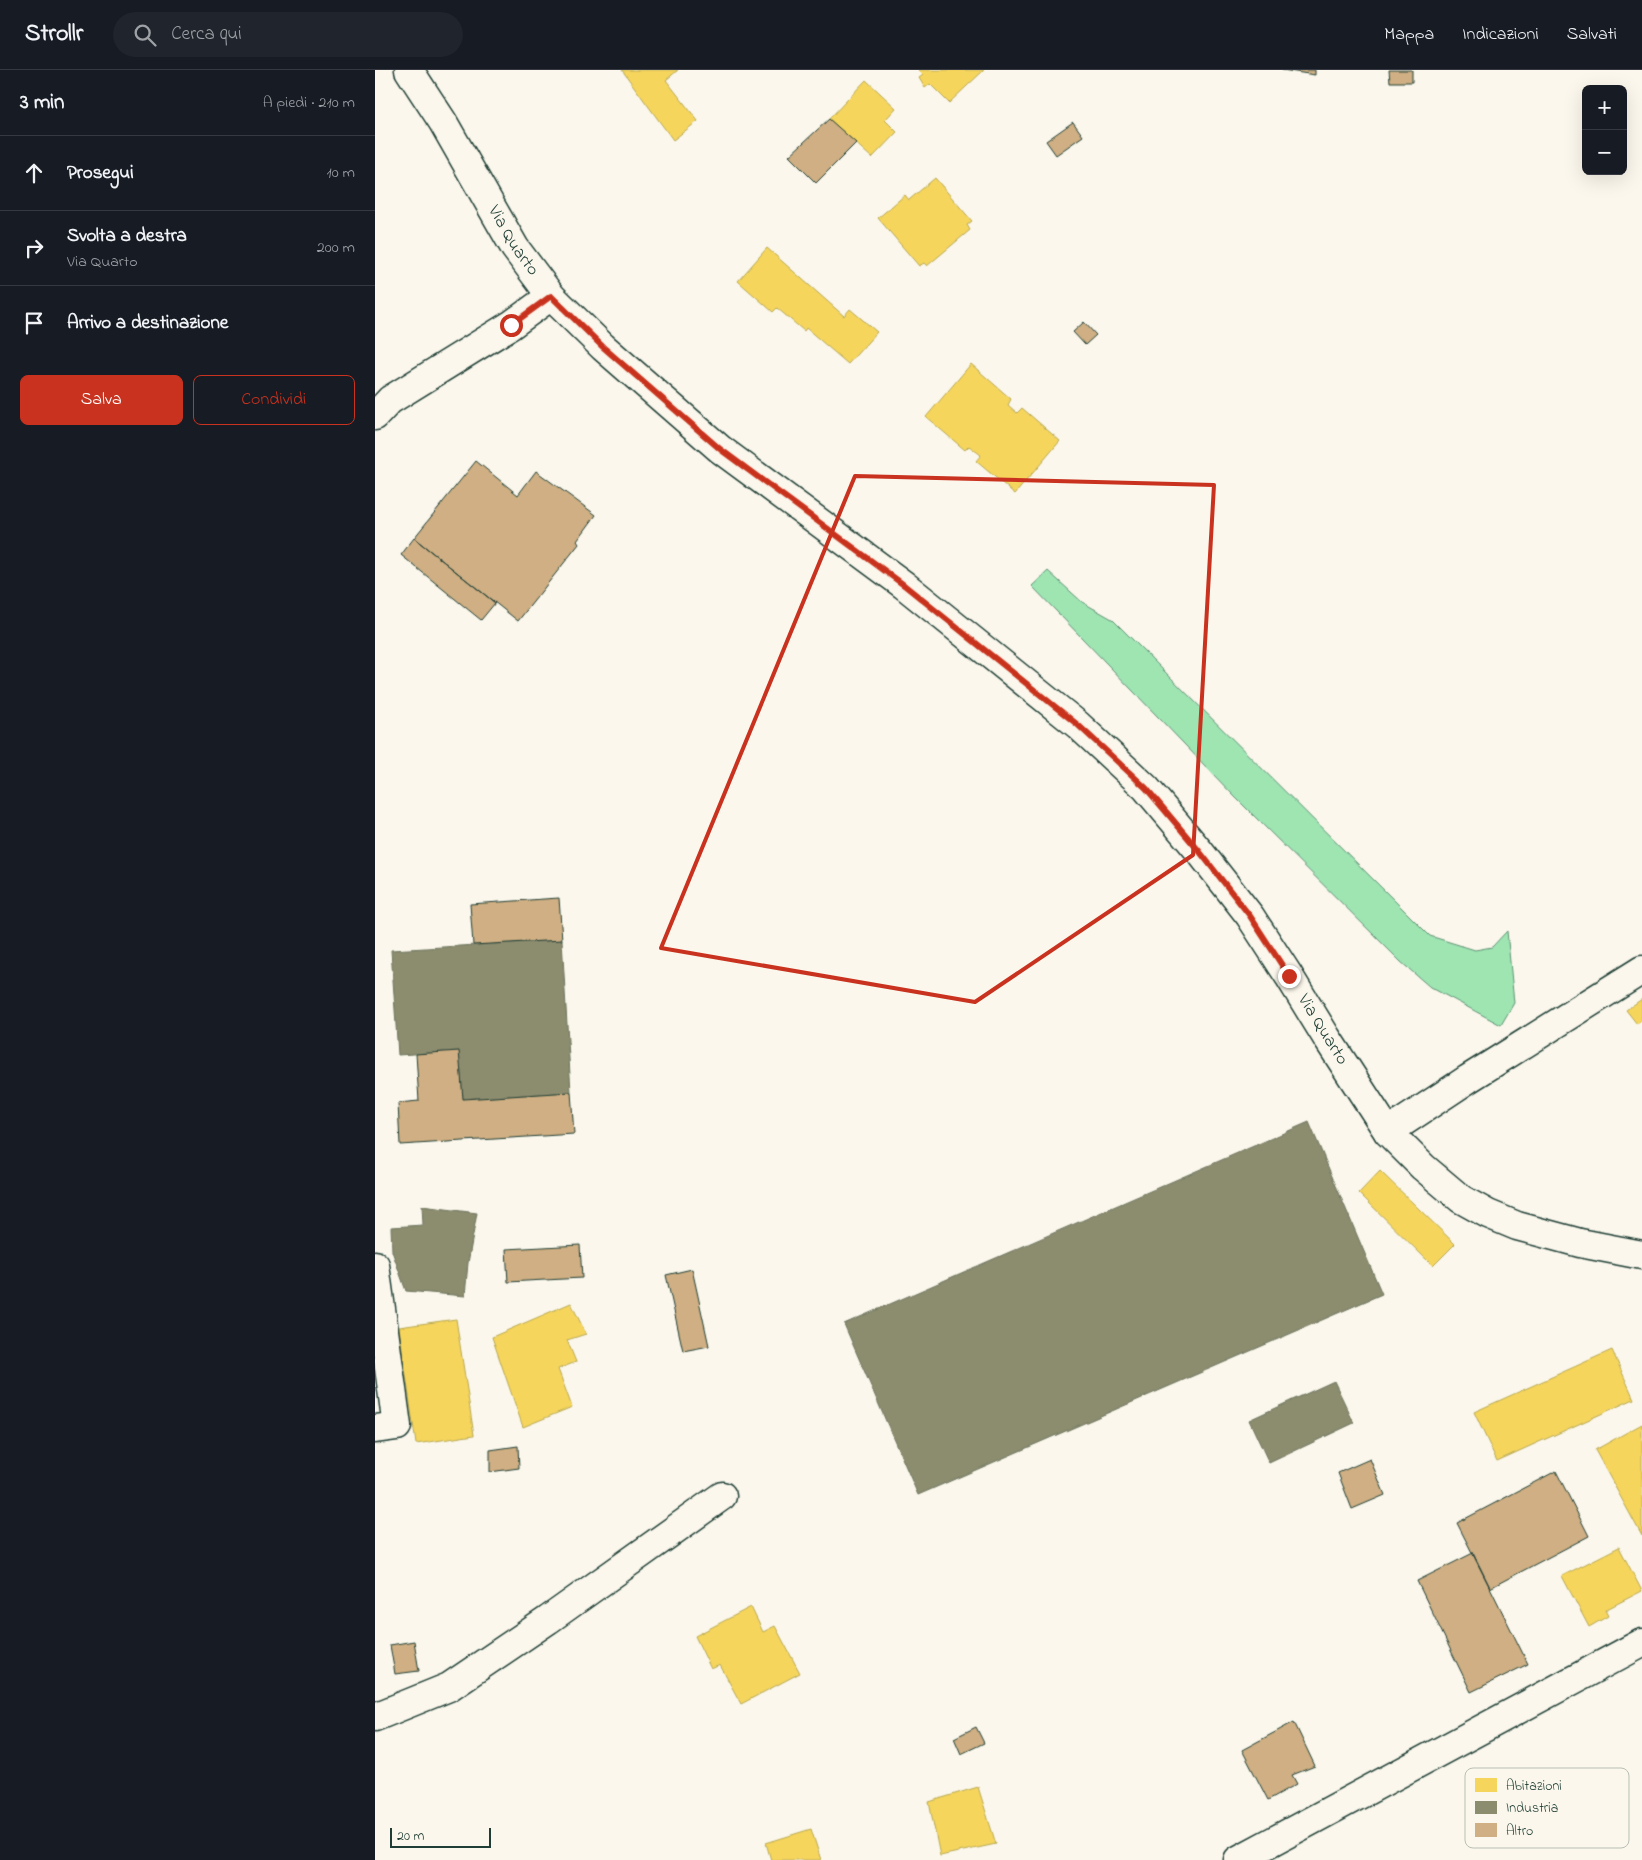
<!DOCTYPE html>
<html lang="it">
<head>
<meta charset="utf-8">
<style>
	body { margin:0; font-family:"Indie Flower",sans-serif; background:#20242c; color:#f1f3f6 }
	.controls { position:absolute; right:15px; top:15px; display:grid; overflow:hidden; border-radius:8px; box-shadow:0 5px 20px #0002 }
	.controls button { width:45px; height:45px; display:grid; place-items:center; padding:0; border:0; border-bottom:1px solid #363941; background:#171b24; color:#f1f3f6; font:25px sans-serif }
	.scale { position:absolute; left:15px; bottom:12px; width:101px; box-sizing:border-box; padding-left:5px; border:2px solid #1f3d34; border-top:0; font-size:14px; line-height:18px; white-space:nowrap; color:#1f3d34; -webkit-text-stroke:4px #fbf7ec; paint-order:stroke }
	.stop { position:absolute; width:15px; height:15px; margin:-11px; border:4px solid #c8321e; border-radius:50%; background:#fff }
	.stop.end { background:#c8321e; border-color:#fff; box-shadow:0 1px 5px #0008 }
	.list { margin:0; padding:0; list-style:none }
	h2 { display:flex; justify-content:space-between; align-items:center; height:65px; margin:0; padding:0 20px; font-size:21px }
	h2 small { font-size:16px; font-weight:400; color:#9ea1a6 }
	.list li { display:grid; grid-template-columns:32px 1fr auto; gap:15px; align-items:center; box-sizing:border-box; height:75px; padding:0 20px; border-top:1px solid #363941 }
	.list b { display:block; font-size:19px; white-space:nowrap }
	.list p { margin:0; font-size:16px; white-space:nowrap; color:#9ea1a6 }
	.list em { font-size:16px; font-style:normal; color:#9ea1a6 }
	.actions { display:flex; gap:10px; padding:15px 20px }
	.actions a { flex:1; padding:11px 0; border:1px solid #c8321e; border-radius:8px; text-align:center; font-size:18px; color:#c8321e }
	.actions .main { background:#c8321e; color:#fff }
	.icon { flex:none; width:28px; height:28px; fill:none; stroke:currentColor; stroke-width:2; stroke-linecap:round; stroke-linejoin:round }
	.map { position:relative; flex:none; width:1267px; height:1790px; overflow:hidden }
	header { display:flex; align-items:center; gap:30px; box-sizing:border-box; height:70px; padding:0 25px; background:#171b24; border-bottom:1px solid #363941 }
	header strong { font-size:24px }
	nav { display:flex; gap:28px; margin-inline-start:auto; font-size:18px }
	.search { width:350px; height:45px; background:#20242c; display:flex; align-items:center; gap:12px; box-sizing:border-box; padding:0 18px; border-radius:28px; color:#9ea1a6; font-size:19px }
	main { display:flex }
	aside { flex:1; background:#171b24 }
	.map>svg:first-child { display:block }
	.green { fill:#9ee5b2; stroke:#5e9173 }
	.homes { fill:#f6d55c; stroke:#b6a750 }
	.industry { fill:#8c8c6e; stroke:#6b745d }
	.building { fill:#cfaf83; stroke:#1f3d34 }
	.lines { fill:none; stroke-linecap:round; stroke-linejoin:round }
	.minor-casing { stroke:#1f3d34; stroke-width:31 }
	.tertiary-casing { stroke:#1f3d34; stroke-width:31 }
	.minor { stroke:#fbf7ec; stroke-width:28 }
	.tertiary { stroke:#fbf7ec; stroke-width:28 }
	.route { stroke:#c8321e; stroke-width:6 }
	.marked { fill:none; stroke:#c8321e; stroke-width:4; stroke-linejoin:round }
	.labels { text-anchor:middle; dominant-baseline:central; stroke-width:5; stroke-linejoin:round; paint-order:stroke }
	.street-label { font-size:18px; fill:#1f3d34; stroke:#fbf7ec }
	.key { fill:#fbf7ec; stroke:#b9bfb5; stroke-width:1 }
	.key-label { font-size:14px; fill:#1f3d34 }
</style>
</head>
<body>
<header>
<strong>Strollr</strong>
<div class="search"><svg class="icon" aria-label="search" viewBox="0 0 24 24"><circle cx="10" cy="10" r="6"/><path d="M15 15l6 6"/></svg>Cerca qui</div>
<nav><a>Mappa</a><a>Indicazioni</a><a>Salvati</a></nav>
</header>
<main>
<aside>
<h2>3 min<small>A piedi · 210 m</small></h2>
<ul class="list">
<li><svg class="icon" aria-label="ahead" viewBox="0 0 24 24"><path d="M12 20V5M6 11l6-6 6 6"/></svg><div><b>Prosegui</b></div><em>10 m</em></li>
<li><svg class="icon" aria-label="right" viewBox="0 0 24 24"><path d="M7 20v-9h11M14 6l5 5-5 5"/></svg><div><b>Svolta a destra</b><p>Via Quarto</p></div><em>200 m</em></li>
<li><svg class="icon" aria-label="arrive" viewBox="0 0 24 24"><path d="M6 21V4h12l-3 4 3 4H6"/></svg><div><b>Arrivo a destinazione</b></div></li>
</ul>
<div class="actions"><a class="main">Salva</a><a>Condividi</a></div>
</aside>
<div class="map">
<svg width="1267" height="1790" viewBox="0 0 1267 1790">
	<rect width="100%" height="100%" fill="#fbf7ec"/>
	<filter id="ink" filterUnits="userSpaceOnUse"><feTurbulence type="fractalNoise" baseFrequency=".02" numOctaves="2"/><feDisplacementMap in="SourceGraphic" scale="10" xChannelSelector="R" yChannelSelector="G"/><feConvolveMatrix kernelMatrix="1 2 1 2 8 2 1 2 1" color-interpolation-filters="sRGB"/></filter>
	<g filter="url(#ink)">
		<path class="green" d="M673,501L707,532L737,549L1055,866L1100,880L1117,877L1132,861L1139,933L1126,955L1055,917L1026,892L860,727L657,516Z"/>
		<path class="homes" d="M247,0H303L291,10L323,51L298,70Z
			M543,0H609L574,33L555,14L550,18L544,8L548,5Z
			M491,10L521,38L510,50L522,62L497,88L454,49Z
			M560,108L597,151L592,155L595,160L552,196L549,193L544,196L503,148L530,125L534,130Z
			M392,178L469,246L475,239L502,262L473,294L431,258L429,261L402,238L398,242L363,211Z
			M596,294L636,329L633,335L642,343L647,338L685,371L640,424L601,391L606,385L594,376L590,380L551,347Z
			M1267,929V950L1262,954L1251,940Z
			M1005,1101L1080,1174L1058,1196L984,1123Z
			M196,1233L211,1264L192,1270L201,1292L183,1299L197,1337L148,1357L117,1267Z
			M81,1249L99,1365L41,1374L24,1257Z
			M1237,1280L1259,1329L1122,1391L1099,1342Z
			M1267,1354V1466L1220,1380Z
			M1244,1477L1267,1521L1230,1540L1233,1546L1214,1557L1187,1506Z
			M376,1537L388,1562L400,1556L425,1603L366,1634L345,1595L336,1599L320,1566Z
			M603,1717L621,1774L565,1786L554,1732Z
			M436,1759L446,1790H396L391,1773Z"/>
		<path class="industry" d="M187,870L196,1022L88,1029L84,981L23,985L16,880Z
			M934,1052L1007,1224L543,1425L469,1254Z
			M47,1136L102,1143L93,1193L90,1226L31,1221L17,1181L16,1157L48,1155Z
			M959,1311L979,1353L894,1393L874,1350Z"/>
		<path class="building" d="M907,0H940V5Z
			M1014,0H1037V12H1015Z
			M454,49L481,73L441,113L414,86Z
			M698,52L708,66L681,85L671,71Z
			M709,252L721,265L710,275L698,262Z
			M101,391L143,425L161,401L221,445L202,471L204,474L143,551L39,468Z
			M39,468L120,533L106,550L26,485Z
			M184,828L187,870L98,875L95,834Z
			M84,981L88,1029L196,1022L199,1064L25,1075L23,1033L44,1031L41,984Z
			M205,1175L207,1208L133,1212L131,1179Z
			M317,1199L334,1276L308,1281L291,1205Z
			M143,1376L144,1398L115,1402V1380Z
			M995,1389L1010,1425L977,1439L963,1403Z
			M1181,1401L1214,1466L1115,1518L1082,1453Z
			M1098,1483L1153,1594L1096,1622L1042,1511Z
			M39,1571L44,1601L20,1604L15,1575Z
			M919,1652L940,1696L917,1705L922,1714L893,1730L867,1680Z
			M601,1657L609,1673L586,1684L579,1668Z"/>
		<g class="lines">
			<defs>
				<path id="minor" d="M0,346L15,330L136,255L176,226
					M1013,1062L1093,1009L1267,900
					M0,1195L22,1356L0,1359
					M0,1647L74,1617L173,1550L347,1426"/>
				<g id="tertiary">
					<path id="s1" d="M34,0L68,52L140,178L176,226L228,277L345,379L529,515L703,655L771,718L825,782L875,846L914,906L952,968L1013,1062L1048,1097L1086,1129L1113,1144L1142,1156L1205,1173L1267,1185"/>
					<path d="M863,1790L1267,1573"/>
				</g>
			</defs>
			<use href="#minor" class="minor-casing"/>
			<use href="#tertiary" class="tertiary-casing"/>
			<use href="#minor" class="minor"/>
			<use href="#tertiary" class="tertiary"/>
		</g>
	</g>
	<g class="lines" filter="url(#ink)">
		<path class="route" d="M136,255L176,226L228,277L345,379L529,515L703,655L771,718L825,782L875,846L914,906"/>
	</g>
	<path class="marked" d="M480,406L839,415L818,785L600,932L286,878Z"/>
	<g class="labels">
		<g class="street-label">
			<text stroke="none"><textPath href="#s1" startOffset="200">Via Quarto</textPath></text>
			<text stroke="none"><textPath href="#s1" startOffset="1340">Via Quarto</textPath></text>
		</g>
	</g>
	<rect x="1090" y="1698" width="164" height="80" rx="8" class="key"/>
	<rect x="1100" y="1708" width="22" height="14" fill="#f6d55c"/>
	<rect x="1100" y="1731" width="22" height="13" fill="#8c8c6e"/>
	<rect x="1100" y="1753" width="22" height="14" fill="#cfaf83"/>
	<g class="key-label">
		<text x="1131" y="1720">Abitazioni</text>
		<text x="1131" y="1742">Industria</text>
		<text x="1131" y="1765">Altro</text>
	</g>
</svg>
<div class="controls">
<button>+</button>
<button>−</button>
</div>
<div class="scale">20 m</div>
<div class="stop" style="left:136px;top:255px"></div>
<div class="stop end" style="left:914px;top:906px"></div>
</div>
</main>
</body>
</html>
